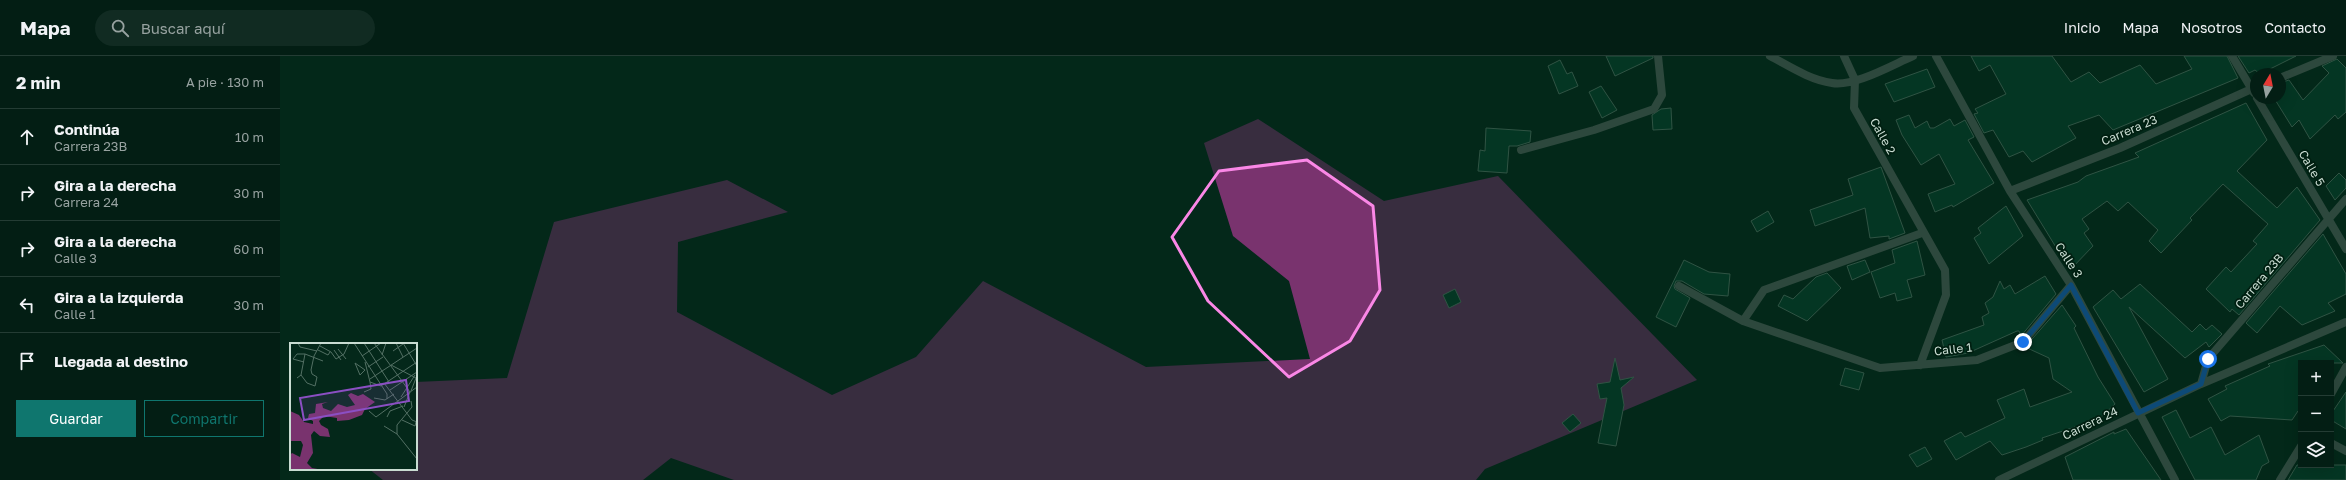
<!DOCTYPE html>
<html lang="es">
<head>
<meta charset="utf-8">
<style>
	body { margin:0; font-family:"Golos Text",sans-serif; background:#112b22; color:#f1f3f6 }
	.controls { position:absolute; right:12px; bottom:12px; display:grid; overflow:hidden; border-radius:0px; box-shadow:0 4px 16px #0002 }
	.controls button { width:36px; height:36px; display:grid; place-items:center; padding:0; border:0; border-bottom:1px solid #243c34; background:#031e14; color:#f1f3f6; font:20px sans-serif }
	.compass { position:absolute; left:1970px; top:12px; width:36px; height:36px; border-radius:50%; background:#031e14; box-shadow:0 4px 16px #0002; rotate:10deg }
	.stop { position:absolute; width:12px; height:12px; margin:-9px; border:3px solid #1a73e8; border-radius:50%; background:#fff }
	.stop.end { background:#1a73e8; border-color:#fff; box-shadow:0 1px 4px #0008 }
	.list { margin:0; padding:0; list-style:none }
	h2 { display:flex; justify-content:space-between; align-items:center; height:52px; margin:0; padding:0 16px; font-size:17px }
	h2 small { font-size:13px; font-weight:400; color:#97a2a0 }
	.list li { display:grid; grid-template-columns:26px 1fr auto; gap:12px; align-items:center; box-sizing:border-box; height:56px; padding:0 16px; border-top:1px solid #243c34 }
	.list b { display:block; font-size:15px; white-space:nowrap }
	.list p { margin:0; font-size:13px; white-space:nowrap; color:#97a2a0 }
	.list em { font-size:13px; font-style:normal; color:#97a2a0 }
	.actions { display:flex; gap:8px; padding:12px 16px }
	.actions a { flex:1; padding:9px 0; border:1px solid #0f766e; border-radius:0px; text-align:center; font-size:14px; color:#0f766e }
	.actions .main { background:#0f766e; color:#fff }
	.icon { flex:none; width:22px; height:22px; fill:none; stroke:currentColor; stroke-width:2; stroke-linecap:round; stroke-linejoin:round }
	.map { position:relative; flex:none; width:2066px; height:424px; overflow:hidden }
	header { display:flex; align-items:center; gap:24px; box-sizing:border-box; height:56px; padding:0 20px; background:#031e14; border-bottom:1px solid #243c34 }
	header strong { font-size:19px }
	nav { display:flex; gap:22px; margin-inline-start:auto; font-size:14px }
	.search { width:280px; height:36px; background:#112b22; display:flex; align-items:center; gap:10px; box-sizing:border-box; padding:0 14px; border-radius:22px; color:#97a2a0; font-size:15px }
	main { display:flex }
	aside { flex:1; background:#031e14 }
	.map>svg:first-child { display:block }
	.forest { fill:#79336e }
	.building { fill:#054730; stroke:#648876 }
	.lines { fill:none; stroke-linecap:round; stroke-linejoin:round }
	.minor { stroke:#607068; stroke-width:8 }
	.route { stroke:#1a73e8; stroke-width:5 }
	.marked { fill:none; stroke:#fa87e6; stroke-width:3; stroke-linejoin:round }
	.labels { text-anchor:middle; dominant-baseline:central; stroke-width:3.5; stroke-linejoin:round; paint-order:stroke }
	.street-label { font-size:12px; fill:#c9dcd2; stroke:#001f11 }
	.inset-road { fill:none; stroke:#537064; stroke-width:1 }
	.view { fill:#8b4fc3; fill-opacity:0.15; stroke:#8b4fc3; stroke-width:2 }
	.inset-edge { fill:none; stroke:#c9dcd2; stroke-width:2 }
</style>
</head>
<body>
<header>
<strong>Mapa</strong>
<div class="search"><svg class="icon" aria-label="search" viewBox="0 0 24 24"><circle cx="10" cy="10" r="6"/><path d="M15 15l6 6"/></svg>Buscar aquí</div>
<nav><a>Inicio</a><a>Mapa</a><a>Nosotros</a><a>Contacto</a></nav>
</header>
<main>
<aside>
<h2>2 min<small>A pie · 130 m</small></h2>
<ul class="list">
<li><svg class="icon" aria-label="ahead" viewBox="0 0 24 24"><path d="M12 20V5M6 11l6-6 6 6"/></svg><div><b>Continúa</b><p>Carrera 23B</p></div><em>10 m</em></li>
<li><svg class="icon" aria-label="right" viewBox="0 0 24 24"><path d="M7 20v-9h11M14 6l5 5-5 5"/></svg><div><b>Gira a la derecha</b><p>Carrera 24</p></div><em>30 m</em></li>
<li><svg class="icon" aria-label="right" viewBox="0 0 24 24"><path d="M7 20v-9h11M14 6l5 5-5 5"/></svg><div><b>Gira a la derecha</b><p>Calle 3</p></div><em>60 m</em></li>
<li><svg class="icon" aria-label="left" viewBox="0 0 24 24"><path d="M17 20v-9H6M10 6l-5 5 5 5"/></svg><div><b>Gira a la izquierda</b><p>Calle 1</p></div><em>30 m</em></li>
<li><svg class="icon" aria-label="arrive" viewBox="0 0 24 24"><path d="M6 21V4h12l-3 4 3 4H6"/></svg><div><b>Llegada al destino</b></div></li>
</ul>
<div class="actions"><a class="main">Guardar</a><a>Compartir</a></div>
</aside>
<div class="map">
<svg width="2066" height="424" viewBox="0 0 2066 424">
	<rect width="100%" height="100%" fill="#04281a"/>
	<path class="forest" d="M978,63L1104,145L1218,120L1417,324L1205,413L1196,424H454L391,402L363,424H103L89,413H136V326L227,322L274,166L447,124L508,156L398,186L397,256L552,339L636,301L703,225L866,311L1030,303L1009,225L953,180L924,87Z"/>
	<path class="building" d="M1326,0H1373V2L1335,20Z
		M1691,0H1772L1791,26L1809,16L1820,27L1860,9L1876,28L1912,13L1904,0H1947L1958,22L1833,74L1819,59L1788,70L1796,82L1752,106L1743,95L1729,101L1713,74L1704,77L1694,58L1698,57L1695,53L1726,38L1710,9L1699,15Z
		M1958,0H2016L1980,18L1975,14L1969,17Z
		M2057,3L2066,12V56L2058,63L2055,59L2030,83L2019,64L2012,71L1994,42H2000V27L2009,24L2023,44L2049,17L2042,10Z
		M1280,4L1287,18L1292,16L1298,30L1279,38L1268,10Z
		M1647,13L1655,31L1614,46L1605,28Z
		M1321,30L1337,54L1322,62L1309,36Z
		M1966,47L1987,84L1957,115L1997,152L2017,131L2040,164L1959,259L1952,253L1950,256L1926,233L1946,211L1951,216L1977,188L1973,185L1988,168L1943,128L1910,162L1912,164L1881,197L1869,185L1878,174L1848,146L1838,155L1827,145L1802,163L1809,173L1804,177L1813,190L1790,214L1747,144L1798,126L1806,120L1859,101L1855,97Z
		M1391,52L1392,73L1373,74L1372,59L1381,53Z
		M1629,59L1635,72L1647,65L1650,72H1654L1670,63L1674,70L1685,64L1694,81L1688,84L1714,127L1673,151L1672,149L1655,156L1648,138L1675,128L1659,98L1641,109L1622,79L1616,64Z
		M1206,72L1251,75L1250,86L1237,90H1229L1227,117L1198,115L1200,94L1205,95Z
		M1601,111L1625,177L1609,183V180L1590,182L1585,152L1535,170L1530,154L1573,139L1568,123Z
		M2059,117L2066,124V132L2055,144L2046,130Z
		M1726,150L1743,180L1709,208L1694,182L1701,177L1698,172Z
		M1488,155L1494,166L1477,176L1471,165Z
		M2043,178L2066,218V238L2048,247L2055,255L2022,269L2000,250L1977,277L1966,267Z
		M1637,185L1645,219L1627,224L1632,241L1617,245L1615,237L1600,242L1591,216L1615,207L1612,194Z
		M1404,204L1429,216L1450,218L1448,240L1424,238L1402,225H1396L1394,230L1395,233L1410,242L1396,271L1376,261Z
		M1585,204L1590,216L1572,224L1567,210Z
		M1547,217L1561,232L1527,265L1498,250L1504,239L1513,243L1536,221Z
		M1765,220L1776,238L1741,280L1739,275H1737L1688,297L1666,301L1662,284L1704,269L1702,261L1709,257L1705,247L1713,241L1720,225L1724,233L1730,229L1735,238Z
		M1860,228L1912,276L1920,268L1926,274L1932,269L1942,278L1929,291L1926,286L1905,302L1849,251L1888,323L1864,336L1813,251L1833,234L1841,243Z
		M1175,233L1181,246L1169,252L1163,239Z
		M1782,249L1796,270L1794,272L1818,321L1835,348L1819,363L1762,382L1763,384L1746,391L1722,399L1710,385L1676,404L1664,385L1681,376L1685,381L1725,362L1717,344L1744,333L1750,351L1792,336L1773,323L1769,302L1745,291Z
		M2044,289L2063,307H2021V355H2018L2012,364L1950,360L1941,365L1928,343L1947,333L1945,330L1990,310L1988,308Z
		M1335,302L1340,324L1354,321L1341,332L1344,349L1336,390L1318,387L1327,342L1320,343L1317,328L1330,326Z
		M1565,312L1584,317L1579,334L1560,329Z
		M2066,336V373L2051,364V358Z
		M1896,354L1910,382L1931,371L1945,399L1979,379L1989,406L1982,410L1976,424H1915L1882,361Z
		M1293,358L1301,367L1290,376L1282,367Z
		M1846,373L1881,424H1793L1785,401L1834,376V378Z
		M1645,391L1652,403L1637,411L1629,399Z
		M2017,409H2066V424H2008Z"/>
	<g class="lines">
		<path class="minor" d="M1490,0C1509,10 1530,24 1552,27C1574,31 1612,9 1633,0
			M1564,0L1575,24L1574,52L1665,214L1666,239L1640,309
			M1656,0L1730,135L1791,229L1895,424
			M1952,0L1974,37
			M2000,22L2053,0
			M1977,42L2066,193
			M1241,94L1314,74L1374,53L1382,39L1378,0
			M1730,135L1840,92L1976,31
			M1399,230L1463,265L1600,312L1697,304L1743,286L1791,229
			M1463,265L1484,234L1642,177
			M1921,328L1928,303L2066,143
			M2051,338L2066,311
			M2051,387L2066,395
			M1719,424L1921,328L2066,266
			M2000,424L2021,390"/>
	</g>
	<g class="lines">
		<path class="route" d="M1743,286L1791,229L1858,357L1921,328L1928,303"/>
	</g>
	<path d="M0 0H2066V424H0ZM1027,104L1093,150L1100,234L1070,285L1009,321L928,245L892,181L939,115Z" fill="#04281a" fill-opacity=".55" fill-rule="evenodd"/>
	<path class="marked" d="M1027,104L1093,150L1100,234L1070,285L1009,321L928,245L892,181L939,115Z"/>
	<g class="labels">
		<g class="street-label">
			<text transform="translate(1849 74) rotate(-23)">Carrera 23</text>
			<text transform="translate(1603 80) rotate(61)">Calle 2</text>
			<text transform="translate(2032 112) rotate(60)">Calle 5</text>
			<text transform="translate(1789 204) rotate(57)">Calle 3</text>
			<text transform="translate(1979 225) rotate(-50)">Carrera 23B</text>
			<text transform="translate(1673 293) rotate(-6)">Calle 1</text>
			<text transform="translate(1810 367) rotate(-26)">Carrera 24</text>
		</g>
	</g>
	<g transform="translate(10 287)">
		<rect width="127" height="127" fill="#04281a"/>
		<path d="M61,50L68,53L73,51L85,59L75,66L72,72L59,77L47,78V75L34,73L29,78L31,82L38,86L40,94L30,93L24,88L21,92L23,110L17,120L22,125L33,127H0V112L2,110L10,114L13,102L11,98H0V68L9,72L14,79L23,81V78L18,75L19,71L25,70L26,61L38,59L32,61L33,65L41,68L48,61L57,64L65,62L58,52Z" fill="#79336e"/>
		<path class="inset-road" d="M8,0L10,4L27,8M64,0L97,51V56M74,0L99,39M84,0L120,49L114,64M106,0L113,14M113,0L127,23M30,3L41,9L46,16L54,11L59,0M48,6L56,16M28,7L38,12L40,9M44,7L51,17M103,8L113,1M92,12L96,0M72,13L91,0M14,19L3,16L7,11H15L33,18M75,19L80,39L91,43M65,20L70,32L75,27M65,20L75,27M101,22L126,35L121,48M78,24L93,14M11,32L17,40L25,43L27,34L22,31L21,27L24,13L31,0M7,35L11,32L15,11M80,36L127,5M94,40L122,77L127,79M91,43L127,19M100,47L127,29M74,49L81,46L80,39M111,54L125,32M84,55L95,57L104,51M79,68L86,74L127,44M97,74L100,68L113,63M112,77L125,83L126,79M94,83L107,91L127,116M107,91V82L122,64L121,58"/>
		<path class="view" d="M116,37L119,58L14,77L10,55Z"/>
		<rect width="127" height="127" class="inset-edge"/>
	</g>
</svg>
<div class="controls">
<button>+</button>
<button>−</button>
<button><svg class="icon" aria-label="layers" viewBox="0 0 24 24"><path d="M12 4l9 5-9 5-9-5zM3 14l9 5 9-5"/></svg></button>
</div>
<svg class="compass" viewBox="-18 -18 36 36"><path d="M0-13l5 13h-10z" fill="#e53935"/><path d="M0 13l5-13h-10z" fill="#97a2a0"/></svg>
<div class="stop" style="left:1928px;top:303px"></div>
<div class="stop end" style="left:1743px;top:286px"></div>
</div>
</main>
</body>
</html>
